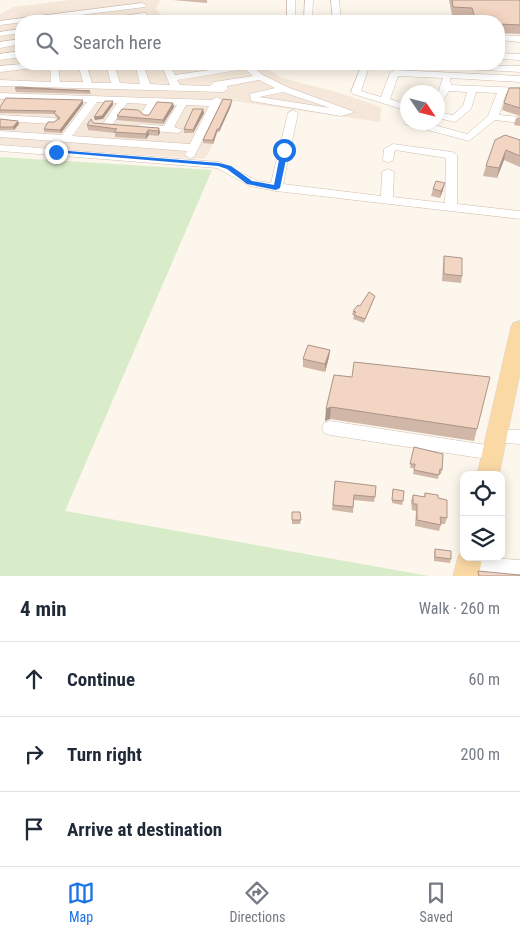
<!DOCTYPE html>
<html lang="en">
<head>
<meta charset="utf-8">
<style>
	body { margin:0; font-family:"Roboto Condensed",sans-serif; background:#f6f6f7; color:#1f2937 }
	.controls { position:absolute; right:15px; bottom:15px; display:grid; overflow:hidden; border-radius:10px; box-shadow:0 2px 12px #0003 }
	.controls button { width:45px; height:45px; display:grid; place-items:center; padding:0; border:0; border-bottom:1px solid #e0e1e3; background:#fff; color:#1f2937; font:25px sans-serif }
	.compass { position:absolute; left:400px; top:85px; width:45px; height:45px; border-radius:50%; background:#fff; box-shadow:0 2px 12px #0003; rotate:125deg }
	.stop { position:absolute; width:15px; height:15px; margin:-11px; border:4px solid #1a73e8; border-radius:50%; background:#fff }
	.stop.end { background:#1a73e8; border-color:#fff; box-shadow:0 1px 5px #0008 }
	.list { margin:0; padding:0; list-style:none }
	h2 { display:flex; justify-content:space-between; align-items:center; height:65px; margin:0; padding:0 20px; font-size:21px }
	h2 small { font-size:16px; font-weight:400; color:#747a83 }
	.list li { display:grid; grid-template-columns:32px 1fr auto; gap:15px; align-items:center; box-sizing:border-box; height:75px; padding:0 20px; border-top:1px solid #e0e1e3 }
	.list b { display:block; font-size:19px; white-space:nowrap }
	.list em { font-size:16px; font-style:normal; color:#747a83 }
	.icon { flex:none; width:28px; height:28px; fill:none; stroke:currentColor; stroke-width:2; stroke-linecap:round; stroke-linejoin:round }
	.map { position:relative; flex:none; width:520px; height:576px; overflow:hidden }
	.search { position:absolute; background:#fff; box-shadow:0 2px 12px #0003; left:15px; right:15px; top:15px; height:55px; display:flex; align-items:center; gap:12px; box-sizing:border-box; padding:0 18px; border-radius:20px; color:#747a83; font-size:19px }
	.sheet { height:290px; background:#fff }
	nav { display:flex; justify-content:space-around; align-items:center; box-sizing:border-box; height:70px; border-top:1px solid #e0e1e3; background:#fff; font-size:14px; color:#747a83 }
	nav a { display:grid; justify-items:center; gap:2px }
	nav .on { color:#1a73e8 }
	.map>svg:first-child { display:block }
	.residential { fill:#f5e8da }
	.green { fill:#d8ecc9 }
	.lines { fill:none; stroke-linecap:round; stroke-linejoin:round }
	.minor-casing { stroke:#d1beb0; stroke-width:1 }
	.major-casing { stroke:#dad1cd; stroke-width:1 }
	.minor { fill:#fff; fill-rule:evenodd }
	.major { fill:#fbd9a5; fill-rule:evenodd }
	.wall { fill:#d1b7a8 }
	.shaded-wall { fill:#aa9588 }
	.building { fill:#f3d5c3; stroke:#aa9588 }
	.route { fill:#1a73e8 }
</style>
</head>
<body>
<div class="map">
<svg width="520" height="576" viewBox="0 0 520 576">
	<rect width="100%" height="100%" fill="#fdf6ec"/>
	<path class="residential" d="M70,0H160L156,9L164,18L173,21H21V64H259L282,78L340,93L381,107L380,122L233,101L208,154L204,159L0,145V14L14,7Z"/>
	<path class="green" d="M0,157L212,170L65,511L429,576H0Z"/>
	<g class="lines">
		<defs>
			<path id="minor" d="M287,0H295V21H287Z
				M305,0H313L312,21H304Z
				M331,0H339L341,21H333Z
				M142,3L146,5L145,7L0,25V21Z
				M143,13H146V17L113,21H93Z
				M21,29V33L0,36V32Z
				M499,35L520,36V42L499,40Z
				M21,39V44L0,48V42Z
				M21,51V57L0,60V54Z
				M499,53L520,54V60L499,59Z
				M22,64H46L42,67L0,72V66Z
				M50,64H58L60,82H83L78,64H86L92,83H111L106,64H114L120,83L140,84L135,64H143L150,84L170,85L161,64H194L172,69L175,75L250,64L263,75L287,87L355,112L341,116L251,101L250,94L275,88L259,80L227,86L228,89L223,92L0,86V80L51,82ZM245,69L253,76L214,82L210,86L180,85L177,80ZM283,92L330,108L259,97Z
				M362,64H370L361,91L381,97L390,73L395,70L520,76V82L450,78L451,85L520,88V94L506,93L499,115L520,117V123L495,120L469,141L405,124L404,122L408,119V122H423L467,134L488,116L497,93L476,92L471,109L455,122L438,118V112L453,115L463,106L467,92L449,91L441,103L438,104C437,96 440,86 443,78L398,76L390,99L408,105V111L405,110L353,94L351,92Z
				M426,64L520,66V72L430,67Z
				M0,93L212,100L217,97L222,100L194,157L190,158L185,155L187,151L0,137V131L62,135L87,102L0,99ZM97,102L117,103L102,125L107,128L111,127L127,103L147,104L140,115L145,118L149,117L156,104L177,105L164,126L141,124L136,127L141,130L178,133L183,130L174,127L186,105L209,106L190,144L72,136Z
				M293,110L298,113L283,184L381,196L382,172L388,169L394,172L393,197L445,203L446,158L395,150L393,160L388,163L383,160L384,149L393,144L452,152L457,155V204L520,211V219L276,191L250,186L217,168L0,151V145L219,162L258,181L271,183L288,113Z
				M0,115L54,118L59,121L54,124L0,121Z
				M330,421L493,446L499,448L502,453L499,458L493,460L330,435L324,433L322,428L324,423Z
				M496,430H520V444L490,442L488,437L490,432Z
				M464,556L520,560V576L469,572L462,569L459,563Z"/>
			<path id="major" d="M520,321V373L499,475H477L511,327L513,323Z
				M464,548V557H482L479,576H453L458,557Z"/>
		</defs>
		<use href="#minor" class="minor-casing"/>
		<use href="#major" class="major-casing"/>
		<use href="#minor" class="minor"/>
		<use href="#major" class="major"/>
	</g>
	<path class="wall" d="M173,0H207V3Z
		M449,0H520V34L499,33V21H472L471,16L452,15Z
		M15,88L90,91L91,94L16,92Z
		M520,88V116L502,110L504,103Z
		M173,103L174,107L163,124L117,120V116L149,115Z
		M232,103L230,108L219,132H217L213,144L203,143V140Z
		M83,104L61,133L44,132V129L58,119L55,116V114L0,113V114V107Z
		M203,109L204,113L193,133H184V129Z
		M520,117V126L514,125L516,118Z
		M0,119L18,121L19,124L14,130H0Z
		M93,123L159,128L160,133L158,136L149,135L146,139L115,137V133L88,130L87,125Z
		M520,140V167L504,160L497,178L483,176L486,166Z
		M433,189L443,190L440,198L431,196Z
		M444,256L462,276L461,283L442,281L443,264Z
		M375,296L374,299L364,323L353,319L354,315H352L353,311Z
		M330,350L329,357L325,372L303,367V359Z
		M334,375L477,429L474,441L330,419L325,421Z
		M414,447L442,470L441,474H439L438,479L413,474L414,468H410Z
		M335,481L375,497L374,502L354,500L353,513L332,510Z
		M393,489L403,501L402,505L392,503Z
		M425,493L438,498L447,518L445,524H441L439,531L415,526L416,511L412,510L411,501L413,495L424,497Z
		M292,512L301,520L300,524H292Z
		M435,549L451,559L450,563L434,561V553Z"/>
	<path class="shaded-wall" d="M83,100V104L61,133L60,130Z
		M232,100L230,108L219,132V129Z
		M113,101V105L103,119L95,120L94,117Z
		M173,103L174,107L163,124V120Z
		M203,109L204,113L193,133V130Z
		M18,121L19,124L14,130L13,127Z
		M159,128L160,133L158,136V131Z
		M217,129V132L213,144V140Z
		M148,130L149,135L146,139V134Z
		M506,150L504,160L497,178L499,168Z
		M445,183L443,190L440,198L441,191Z
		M330,350L329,357L325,372V364Z
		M331,407L330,419L325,421L326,409Z"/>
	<path class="building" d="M452,0H520V25L499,24V21H476L472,8L453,7Z
		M18,87L90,91L15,88Z
		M509,88H520V108L504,103Z
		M6,98L83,100L60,130L44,129L48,122H54L60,118L54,113L56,111L0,110V107Z
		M223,99L232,100L230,105L219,129H217L213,140H203Z
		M105,101H113L102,116L94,117Z
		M157,102L173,103L163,120L117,116L122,109L138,110L144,115H149Z
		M193,109H203L193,130L184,129Z
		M0,119L18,121L13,127H0Z
		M91,119L93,123L159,128L158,131L148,130L146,134L114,132L117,129L87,125Z
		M505,135L520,140V156L506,150L499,168L486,166L495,140Z
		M436,181L445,183L441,191L433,189Z
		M444,256L462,258V276L444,274Z
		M369,292L375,296L365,319L354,315L356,312L353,311L358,305L360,306Z
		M308,345L330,350L325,364L303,359Z
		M354,362L490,377L477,429L331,407L326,409L334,375L352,377Z
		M414,447L443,454L442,470L440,469L439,475L414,470L415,464H410Z
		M335,481L376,486L375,497L354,495L353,507L333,505Z
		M393,489L404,491L403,501L392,500Z
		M425,493L438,495V498L447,500V518L440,517L441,525L417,520V504H413V495L425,497Z
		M292,512H300L301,520H292Z
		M435,549L451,551V559L435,557Z
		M478,571L520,575V576H479Z"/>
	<path class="route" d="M284,148L288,150L280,188L276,190L247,184L227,169L218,166L53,152L56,150L219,163L231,166L252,181L274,185L281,150Z"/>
</svg>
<div class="controls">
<button><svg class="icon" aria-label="locate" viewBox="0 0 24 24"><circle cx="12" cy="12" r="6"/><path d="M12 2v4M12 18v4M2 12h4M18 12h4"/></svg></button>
<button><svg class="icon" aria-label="layers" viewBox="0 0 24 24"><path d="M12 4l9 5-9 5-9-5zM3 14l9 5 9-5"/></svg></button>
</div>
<svg class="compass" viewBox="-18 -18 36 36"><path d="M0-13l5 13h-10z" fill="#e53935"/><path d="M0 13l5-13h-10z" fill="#747a83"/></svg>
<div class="stop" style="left:284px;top:150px"></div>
<div class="stop end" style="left:56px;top:152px"></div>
<div class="search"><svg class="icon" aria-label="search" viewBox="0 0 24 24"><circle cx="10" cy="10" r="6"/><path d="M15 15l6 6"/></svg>Search here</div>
</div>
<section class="sheet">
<h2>4 min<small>Walk · 260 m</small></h2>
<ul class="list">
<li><svg class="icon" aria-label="ahead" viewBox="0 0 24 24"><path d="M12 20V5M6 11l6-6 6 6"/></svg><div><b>Continue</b></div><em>60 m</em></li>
<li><svg class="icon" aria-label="right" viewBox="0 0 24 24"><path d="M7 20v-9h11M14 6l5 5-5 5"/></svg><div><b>Turn right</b></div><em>200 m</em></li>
<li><svg class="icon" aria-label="arrive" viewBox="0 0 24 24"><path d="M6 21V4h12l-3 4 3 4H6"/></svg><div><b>Arrive at destination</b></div></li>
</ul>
</section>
<nav>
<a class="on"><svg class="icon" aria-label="map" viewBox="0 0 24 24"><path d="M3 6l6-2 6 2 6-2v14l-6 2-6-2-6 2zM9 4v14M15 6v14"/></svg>Map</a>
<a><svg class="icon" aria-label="directions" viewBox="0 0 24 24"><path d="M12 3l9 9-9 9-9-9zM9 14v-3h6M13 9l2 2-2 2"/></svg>Directions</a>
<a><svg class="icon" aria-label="saved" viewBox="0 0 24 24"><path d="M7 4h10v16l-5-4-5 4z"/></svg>Saved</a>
</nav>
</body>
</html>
